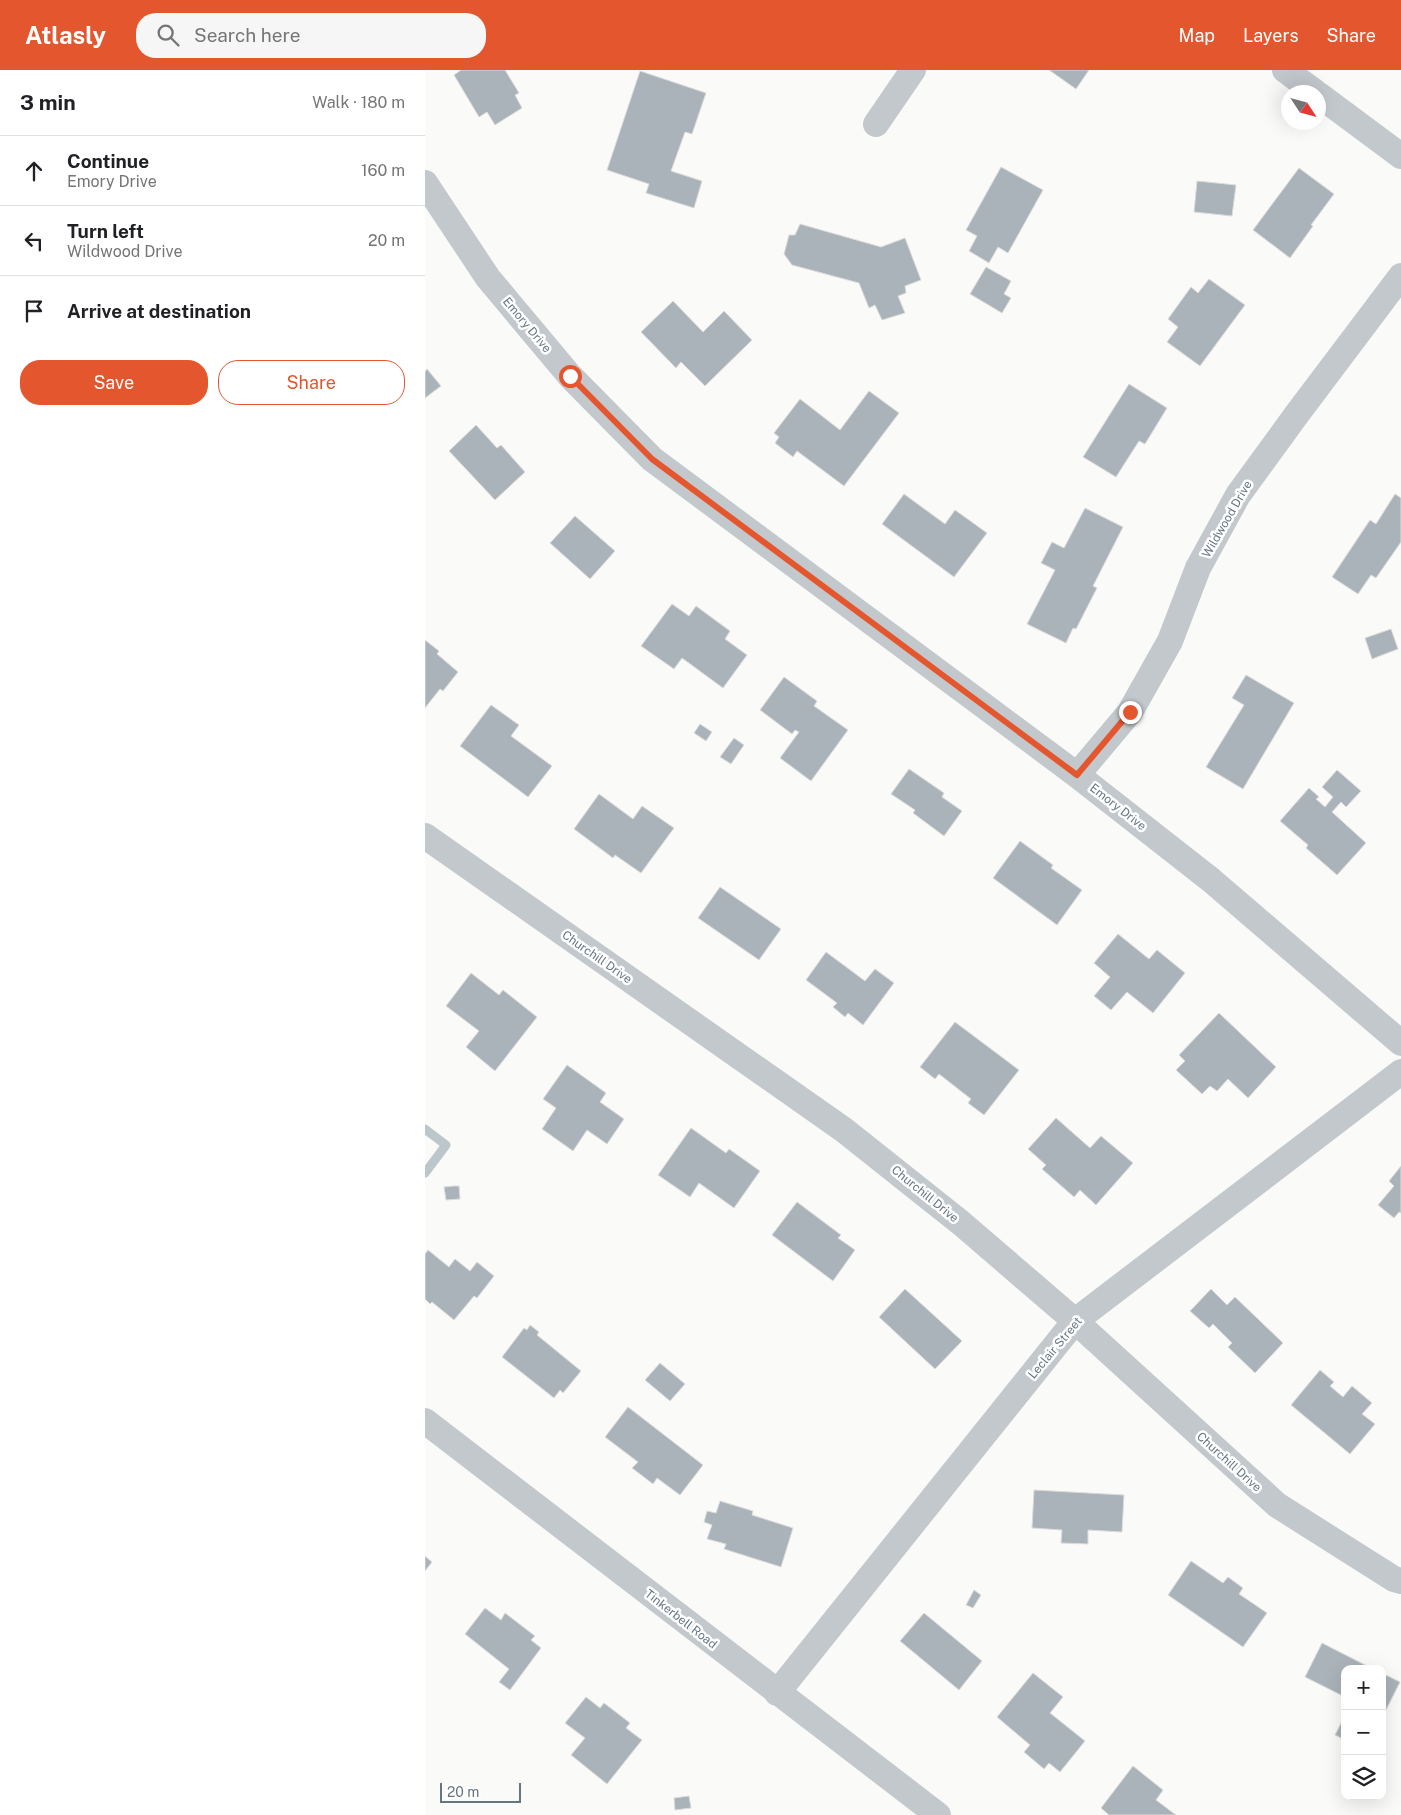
<!DOCTYPE html>
<html lang="en">
<head>
<meta charset="utf-8">
<style>
	body { margin:0; font-family:"Public Sans",sans-serif; background:#f6f6f6; color:#202124 }
	.controls { position:absolute; right:15px; bottom:15px; display:grid; overflow:hidden; border-radius:10px; box-shadow:0 5px 20px #0002 }
	.controls button { width:45px; height:45px; display:grid; place-items:center; padding:0; border:0; border-bottom:1px solid #e0e0e0; background:#fff; color:#202124; font:25px sans-serif }
	.compass { position:absolute; left:856px; top:15px; width:45px; height:45px; border-radius:50%; background:#fff; box-shadow:0 5px 20px #0002; rotate:126deg }
	.scale { position:absolute; left:15px; bottom:12px; width:81px; box-sizing:border-box; padding-left:5px; border:2px solid #657683; border-top:0; font-size:14px; line-height:18px; white-space:nowrap; color:#657683; -webkit-text-stroke:4px #fff; paint-order:stroke }
	.stop { position:absolute; width:15px; height:15px; margin:-11px; border:4px solid #e4572e; border-radius:50%; background:#fff }
	.stop.end { background:#e4572e; border-color:#fff; box-shadow:0 1px 5px #0008 }
	.list { margin:0; padding:0; list-style:none }
	h2 { display:flex; justify-content:space-between; align-items:center; height:65px; margin:0; padding:0 20px; font-size:21px }
	h2 small { font-size:16px; font-weight:400; color:#757577 }
	.list li { display:grid; grid-template-columns:32px 1fr auto; gap:15px; align-items:center; box-sizing:border-box; height:70px; padding:0 20px; border-top:1px solid #e0e0e0 }
	.list b { display:block; font-size:19px; white-space:nowrap }
	.list p { margin:0; font-size:16px; white-space:nowrap; color:#757577 }
	.list em { font-size:16px; font-style:normal; color:#757577 }
	.actions { display:flex; gap:10px; padding:15px 20px }
	.actions a { flex:1; padding:11px 0; border:1px solid #e4572e; border-radius:20px; text-align:center; font-size:18px; color:#e4572e }
	.actions .main { background:#e4572e; color:#fff }
	.icon { flex:none; width:28px; height:28px; fill:none; stroke:currentColor; stroke-width:2; stroke-linecap:round; stroke-linejoin:round }
	.map { position:relative; flex:none; width:976px; height:1745px; overflow:hidden }
	header { display:flex; align-items:center; gap:30px; box-sizing:border-box; height:70px; padding:0 25px; background:#e4572e; color:#fff }
	header strong { font-size:24px }
	nav { display:flex; gap:28px; margin-inline-start:auto; font-size:18px }
	.search { width:350px; height:45px; background:#f6f6f6; display:flex; align-items:center; gap:12px; box-sizing:border-box; padding:0 18px; border-radius:20px; color:#757577; font-size:19px }
	main { display:flex }
	aside { flex:1; background:#fff }
	.map>svg:first-child { display:block }
	.lines { fill:none; stroke-linecap:round; stroke-linejoin:round }
	.stream { stroke:#bbc7cb; stroke-width:9 }
	.building { fill:#aab3b9; stroke:#dcdcda }
	.street { stroke:#c3c8cc; stroke-width:26 }
	.route { stroke:#e4572e; stroke-width:6 }
	.labels { text-anchor:middle; dominant-baseline:central; stroke-width:5; stroke-linejoin:round; paint-order:stroke }
	.street-label { font-size:12px; fill:#657683; stroke:#fff }
</style>
</head>
<body>
<header>
<strong>Atlasly</strong>
<div class="search"><svg class="icon" aria-label="search" viewBox="0 0 24 24"><circle cx="10" cy="10" r="6"/><path d="M15 15l6 6"/></svg>Search here</div>
<nav><a>Map</a><a>Layers</a><a>Share</a></nav>
</header>
<main>
<aside>
<h2>3 min<small>Walk · 180 m</small></h2>
<ul class="list">
<li><svg class="icon" aria-label="ahead" viewBox="0 0 24 24"><path d="M12 20V5M6 11l6-6 6 6"/></svg><div><b>Continue</b><p>Emory Drive</p></div><em>160 m</em></li>
<li><svg class="icon" aria-label="left" viewBox="0 0 24 24"><path d="M17 20v-9H6M10 6l-5 5 5 5"/></svg><div><b>Turn left</b><p>Wildwood Drive</p></div><em>20 m</em></li>
<li><svg class="icon" aria-label="arrive" viewBox="0 0 24 24"><path d="M6 21V4h12l-3 4 3 4H6"/></svg><div><b>Arrive at destination</b></div></li>
</ul>
<div class="actions"><a class="main">Save</a><a>Share</a></div>
</aside>
<div class="map">
<svg width="976" height="1745" viewBox="0 0 976 1745">
	<rect width="100%" height="100%" fill="#fafaf8"/>
	<g class="lines">
		<path class="stream" d="M0,1059L21,1075L0,1103"/>
	</g>
	<path class="building" d="M36,0H80L94,23L90,25L97,38L70,55L62,42L54,47L29,5Z
		M624,0H664L651,19Z
		M215,1L281,23L267,64L260,62L246,101L277,111L269,138L221,123L224,114L182,100Z
		M576,97L618,120L583,183L573,177L564,193L544,181L552,166L541,160Z
		M874,98L909,124L886,155L888,156L865,188L828,160Z
		M772,111L811,115L807,146L769,142Z
		M375,154L456,177L480,168L496,210L480,216L481,223L473,226L480,243L457,250L450,235L444,238L434,213L367,195L359,184L364,165H370Z
		M561,197L586,211L579,224L586,228L577,243L545,224Z
		M784,209L820,235L775,296L742,272L753,257L743,249L766,217L773,223Z
		M248,231L278,262L299,241L327,270L280,316L256,292L251,298L216,262Z
		M2,299L16,316L0,328V302Z
		M704,314L742,338L720,374L714,371L691,407L658,387Z
		M444,321L474,343L419,416L372,381L368,387L350,373L354,367L349,363L375,329L415,360Z
		M51,355L72,378L76,375L100,402L70,430L24,381Z
		M479,424L520,454L530,440L562,463L529,507L457,454Z
		M970,424L976,428V472L951,508L946,505L933,524L907,507L945,450L951,454Z
		M660,438L698,457L668,516L672,518L651,559L648,558L641,573L602,554L630,500L616,493L627,472L639,478Z
		M150,446L190,481L165,509L125,473Z
		M247,534L264,546L271,536L305,561L300,569L322,585L298,618L257,588L249,599L216,576Z
		M966,559L973,579L947,589L940,568Z
		M0,570L14,581L12,584L33,602L18,621L15,619L0,638Z
		M821,605L869,633L818,719L781,697L819,635L807,628Z
		M359,607L392,631L389,636L423,660L386,711L355,688L374,662L370,660L367,664L335,640Z
		M66,635L94,655L86,666L127,696L103,727L35,676Z
		M275,654L287,662L281,671L269,663Z
		M309,668L319,675L306,694L295,687Z
		M484,699L519,723L517,727L537,741L519,766L488,743L490,740L466,724Z
		M912,700L936,721L921,737L916,732L907,742L941,773L912,805L881,778L883,775L855,751L884,718L894,727L891,729L900,737L908,727L897,717Z
		M174,724L208,749L217,736L249,758L216,803L190,785L188,788L149,759Z
		M595,771L628,795L626,798L657,820L632,855L568,808Z
		M295,817L356,859L334,890L273,848Z
		M693,864L724,889L732,880L760,903L728,943L702,922L686,940L669,926L685,907L669,893Z
		M401,882L440,911L450,899L469,913L438,955L423,943L420,947L408,937L412,933L381,910Z
		M46,903L74,925L78,920L112,947L70,1001L41,977L54,961L21,936Z
		M794,943L851,997L823,1028L803,1009L792,1021L785,1016L777,1024L751,1000L760,991L754,985Z
		M530,952L594,1000L559,1045L543,1033L546,1029L514,1004L510,1009L495,997Z
		M142,995L181,1023L175,1032L199,1049L182,1074L162,1060L148,1081L117,1059L131,1038L118,1029Z
		M631,1048L665,1078L676,1066L708,1093L671,1135L655,1120L649,1127L617,1099L621,1095L603,1079Z
		M266,1058L301,1083L304,1079L335,1101L309,1138L274,1113L265,1127L233,1105Z
		M976,1096V1143L974,1142L969,1148L953,1135L969,1116L964,1111Z
		M29,1116H34L35,1129L21,1130L19,1117Z
		M372,1132L416,1165L413,1168L430,1180L408,1211L347,1165Z
		M3,1180L24,1197L30,1189L45,1201L52,1192L69,1206L52,1228L49,1226L29,1250L7,1232L5,1234L0,1229V1184Z
		M480,1219L537,1271L510,1299L454,1247Z
		M786,1219L802,1235L810,1227L858,1273L830,1303L803,1277L807,1273L788,1254L784,1258L765,1241Z
		M105,1255L114,1262L112,1265L156,1301L138,1323L135,1320L129,1328L77,1287L99,1258L102,1260Z
		M235,1293L260,1314L245,1331L220,1310Z
		M895,1300L909,1312L905,1316L918,1327L927,1316L947,1333L937,1344L950,1354L925,1384L866,1335Z
		M203,1337L278,1395L255,1425L232,1408L228,1414L207,1398L213,1392L180,1367Z
		M609,1420L699,1425L697,1462L663,1460V1474L636,1473L637,1460L607,1458Z
		M295,1431L328,1441L327,1445L368,1458L356,1497L299,1479L301,1474L282,1469L287,1455L279,1452L282,1441L291,1443Z
		M0,1486L7,1492L0,1501Z
		M766,1491L798,1513L803,1507L818,1518L814,1524L842,1543L818,1577L743,1525Z
		M549,1520L556,1525L548,1538L541,1535Z
		M60,1538L76,1550L80,1543L110,1566L106,1570L116,1578L85,1620L74,1612L84,1599L40,1564Z
		M499,1543L557,1591L534,1620L475,1571Z
		M897,1573L948,1599H920V1627L880,1607Z
		M608,1603L638,1627L625,1643L660,1671L635,1702L624,1693L619,1699L599,1682L605,1675L572,1647Z
		M957,1603L975,1612L957,1648Z
		M161,1627L175,1638L179,1633L205,1653L201,1658L217,1670L182,1714L146,1685L160,1668L140,1653Z
		M920,1645V1670L910,1665Z
		M708,1696L738,1720L731,1730L751,1745H684L676,1738Z
		M264,1726L266,1738L250,1740L249,1728Z"/>
	<g class="lines">
		<path class="street" d="M860,0L890,22
			M894,25L976,86
			M451,54L488,0
			M0,113L63,208L145,306L227,389L652,705L786,810L976,973
			M652,705L705,642L745,571L773,498L813,425L872,344L976,206
			M0,766L419,1060L536,1153L650,1251L852,1435L969,1509L976,1511
			M0,1351L513,1745
			M352,1623L650,1251L976,1002"/>
	</g>
	<g class="lines">
		<path class="route" d="M145,306L227,389L652,705L705,642"/>
	</g>
	<g class="labels">
		<g class="street-label">
			<text transform="translate(102 255) rotate(50)">Emory Drive</text>
			<text transform="translate(802 449) rotate(-60)">Wildwood Drive</text>
			<text transform="translate(693 737) rotate(38)">Emory Drive</text>
			<text transform="translate(172 887) rotate(35)">Churchill Drive</text>
			<text transform="translate(500 1124) rotate(39)">Churchill Drive</text>
			<text transform="translate(630 1278) rotate(-50)">Leclair Street</text>
			<text transform="translate(804 1392) rotate(42)">Churchill Drive</text>
			<text transform="translate(256 1549) rotate(38)">Tinkerbell Road</text>
		</g>
	</g>
</svg>
<div class="controls">
<button>+</button>
<button>−</button>
<button><svg class="icon" aria-label="layers" viewBox="0 0 24 24"><path d="M12 4l9 5-9 5-9-5zM3 14l9 5 9-5"/></svg></button>
</div>
<svg class="compass" viewBox="-18 -18 36 36"><path d="M0-13l5 13h-10z" fill="#e53935"/><path d="M0 13l5-13h-10z" fill="#757577"/></svg>
<div class="scale">20 m</div>
<div class="stop" style="left:145px;top:306px"></div>
<div class="stop end" style="left:705px;top:642px"></div>
</div>
</main>
</body>
</html>
